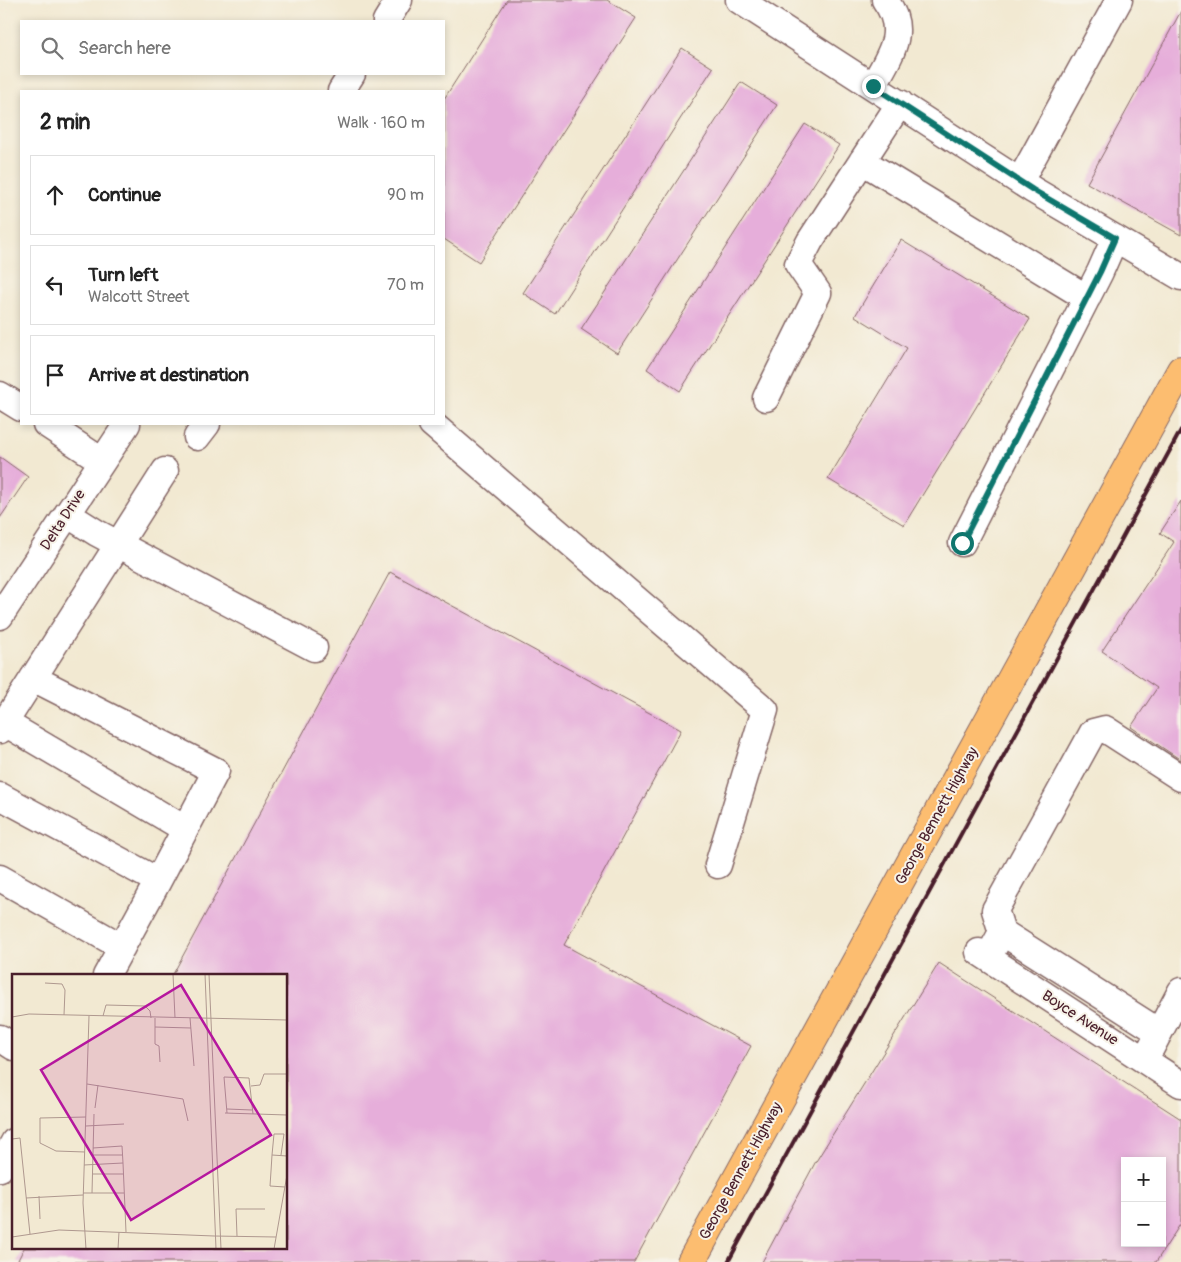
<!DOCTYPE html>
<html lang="en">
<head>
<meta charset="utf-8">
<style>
	body { margin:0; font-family:Pangolin,sans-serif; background:#f2f2f2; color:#222 }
	.controls { position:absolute; right:15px; bottom:15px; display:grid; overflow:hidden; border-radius:0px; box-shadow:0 2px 8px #0003 }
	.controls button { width:45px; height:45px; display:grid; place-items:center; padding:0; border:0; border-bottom:1px solid #e0e0e0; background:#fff; color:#222; font:25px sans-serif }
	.stop { position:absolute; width:15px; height:15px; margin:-11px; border:4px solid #0f766e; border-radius:50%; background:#fff }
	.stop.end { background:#0f766e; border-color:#fff; box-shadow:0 1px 5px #0008 }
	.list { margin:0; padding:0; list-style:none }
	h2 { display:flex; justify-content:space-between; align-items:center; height:65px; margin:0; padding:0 20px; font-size:21px }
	h2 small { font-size:16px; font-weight:400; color:#767676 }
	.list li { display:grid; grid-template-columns:32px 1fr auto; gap:15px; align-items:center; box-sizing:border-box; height:80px; margin:0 10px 10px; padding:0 10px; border:1px solid #e0e0e0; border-radius:0px }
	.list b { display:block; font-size:19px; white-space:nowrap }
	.list p { margin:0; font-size:16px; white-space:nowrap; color:#767676 }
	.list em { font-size:16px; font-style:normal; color:#767676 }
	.icon { flex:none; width:28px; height:28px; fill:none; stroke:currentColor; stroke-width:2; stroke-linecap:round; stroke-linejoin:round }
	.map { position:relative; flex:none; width:1181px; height:1262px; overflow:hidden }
	.search { position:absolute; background:#fff; box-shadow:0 2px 8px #0003; left:20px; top:20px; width:425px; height:55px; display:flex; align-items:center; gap:12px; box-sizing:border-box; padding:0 18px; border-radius:0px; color:#767676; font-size:19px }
	.panel { position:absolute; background:#fff; box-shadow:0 2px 8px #0003; left:20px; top:90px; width:425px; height:335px; border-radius:0px }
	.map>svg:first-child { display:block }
	.building { fill:#e6aeda; fill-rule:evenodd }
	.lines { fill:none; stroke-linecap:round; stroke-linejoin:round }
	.minor-casing { stroke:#856665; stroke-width:29 }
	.major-casing { stroke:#856665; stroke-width:30 }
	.minor { stroke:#fff; stroke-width:26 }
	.major { stroke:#fcbd6f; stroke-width:28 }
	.rail { stroke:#4a1f2b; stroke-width:4 }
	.route { stroke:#0f766e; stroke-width:6 }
	.labels { text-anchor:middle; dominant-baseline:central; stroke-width:4; stroke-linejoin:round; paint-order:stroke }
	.street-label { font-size:15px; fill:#4a1f2b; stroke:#f7f3e8 }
	.inset-road { fill:none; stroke:#af988f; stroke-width:1 }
	.view { fill:#b5179e; fill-opacity:0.15; stroke:#b5179e; stroke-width:2.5 }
	.inset-edge { fill:none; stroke:#4a1f2b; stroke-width:2.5 }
</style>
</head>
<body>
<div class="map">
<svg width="1181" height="1262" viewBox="0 0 1181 1262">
	<rect width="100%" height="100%" fill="#f7f3e8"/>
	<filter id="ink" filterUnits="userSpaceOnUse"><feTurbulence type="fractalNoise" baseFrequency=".02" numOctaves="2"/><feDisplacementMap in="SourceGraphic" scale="10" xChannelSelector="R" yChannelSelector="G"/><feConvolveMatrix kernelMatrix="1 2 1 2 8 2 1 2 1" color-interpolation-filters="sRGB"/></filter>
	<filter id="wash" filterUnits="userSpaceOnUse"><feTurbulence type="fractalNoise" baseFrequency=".0096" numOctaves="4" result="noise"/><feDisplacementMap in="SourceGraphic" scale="20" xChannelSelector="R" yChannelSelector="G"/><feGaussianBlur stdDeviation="1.12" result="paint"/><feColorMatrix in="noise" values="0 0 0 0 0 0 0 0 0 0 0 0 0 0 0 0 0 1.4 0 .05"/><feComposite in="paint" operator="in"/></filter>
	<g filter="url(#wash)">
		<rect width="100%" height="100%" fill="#f2e9d2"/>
		<g id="blocks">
			<path class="building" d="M507,0H607L636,18L479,262L444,239V99Z
				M1181,11V235L1087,183Z
				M682,48L713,68L555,314L523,293Z
				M741,82L777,105L617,353L581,329Z
				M805,124L839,145L680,391L647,369Z
				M901,240L1030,319L904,525L828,479L907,348L855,316Z
				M0,457L28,477L0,518Z
				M1181,501V760L1131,727L1157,688L1102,651L1174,542L1160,533Z
				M390,572L681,730L564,945L751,1046L634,1262H17L24,1248H286V976H172Z
				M939,963L1181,1119V1223L1156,1262H762L815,1163ZM1125,1161H1162V1243H1125Z"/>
		</g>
	</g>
	<g filter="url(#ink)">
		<use href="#blocks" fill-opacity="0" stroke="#856665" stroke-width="1"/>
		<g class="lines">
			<defs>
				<path id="minor" d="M739,0L1033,190L1181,277
					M386,21L399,0
					M873,86C889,56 909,32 885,0
					M341,91L352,74
					M862,161L1087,298
					M1020,181L1119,0
					M0,395L21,408
					M766,398L818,293L798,264L810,241L900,103
					M46,424L102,461
					M432,424L765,710L718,865
					M197,437L207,424
					M67,514L97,533L314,648
					M962,543L1100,272L1115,238
					M0,616L127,424
					M33,678L216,771L158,881
					M5,723L185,829
					M0,730L165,471
					M0,796L158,881L106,976
					M0,878L122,947
					M1002,932L1159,1032
					M979,952L1181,1084
					M988,958L1002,932L995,910L1093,732L1105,729L1181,778
					M0,1038L14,1047
					M1151,1048L1181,991
					M0,1168L14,1142"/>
				<path id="major" d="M691,1262L1181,370"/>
			</defs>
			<use href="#minor" class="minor-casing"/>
			<use href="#major" class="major-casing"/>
			<use href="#minor" class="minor"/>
			<use href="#major" class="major"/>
			<path class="rail" d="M728,1262L1181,430"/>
		</g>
	</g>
	<g class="lines" filter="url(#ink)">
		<path class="route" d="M873,86L1033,190L1115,238L1100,272L962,543"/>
	</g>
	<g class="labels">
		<g class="street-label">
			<text transform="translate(63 520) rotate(-57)">Delta Drive</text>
			<text transform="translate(937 816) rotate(-61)">George Bennett Highway</text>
			<text transform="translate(1080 1018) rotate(33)">Boyce Avenue</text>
			<text transform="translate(741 1171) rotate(-61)">George Bennett Highway</text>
		</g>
	</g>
	<g transform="translate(12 974)">
		<rect width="275" height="275" fill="#f2e9d2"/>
		<path class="inset-road" d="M161,0L163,44M193,0L204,275M197,0L209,275M33,9L50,10L53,16L52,41M91,42L94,31L133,32L138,37L139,44M0,43L17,40L275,46M143,44V70L147,72L148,88M178,44L182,92M143,53L179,54M75,110L171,125L176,147M239,112L248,111L252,100H275M83,134L86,111M215,135L240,136M213,139L275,141M215,139L212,103L237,104L241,140M74,152L112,150M0,165L8,164L18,260M81,174L110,172L111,189M73,178L44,177L28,169V144L74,143M81,181H110M260,181L262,160H272L269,181M72,191L111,189L114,258M81,200H111M273,213L258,212L259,197L260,181L275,182M71,219H112M80,219L82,140M27,222L28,245M14,224L71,221M202,262L264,263M225,262L224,235H253M0,263L47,256L202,262M74,275L71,229L77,42M106,275L107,258M262,275L275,201"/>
		<path class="view" d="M169,11L259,161L119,246L29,96Z"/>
		<rect width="275" height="275" class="inset-edge"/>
	</g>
</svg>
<div class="controls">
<button>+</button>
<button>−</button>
</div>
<div class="stop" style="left:962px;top:543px"></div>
<div class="stop end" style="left:873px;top:86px"></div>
<div class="search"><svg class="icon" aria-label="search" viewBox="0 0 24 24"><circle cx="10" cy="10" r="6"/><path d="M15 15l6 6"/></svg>Search here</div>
<section class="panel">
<h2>2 min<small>Walk · 160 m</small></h2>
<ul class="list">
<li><svg class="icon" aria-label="ahead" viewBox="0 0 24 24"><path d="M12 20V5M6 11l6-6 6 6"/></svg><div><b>Continue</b></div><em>90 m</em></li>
<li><svg class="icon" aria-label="left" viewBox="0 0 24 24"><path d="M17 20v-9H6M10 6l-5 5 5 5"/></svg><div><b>Turn left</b><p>Walcott Street</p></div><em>70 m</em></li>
<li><svg class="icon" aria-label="arrive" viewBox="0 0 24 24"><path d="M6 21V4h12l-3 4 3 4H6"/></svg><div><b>Arrive at destination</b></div></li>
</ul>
</section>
</div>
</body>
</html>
